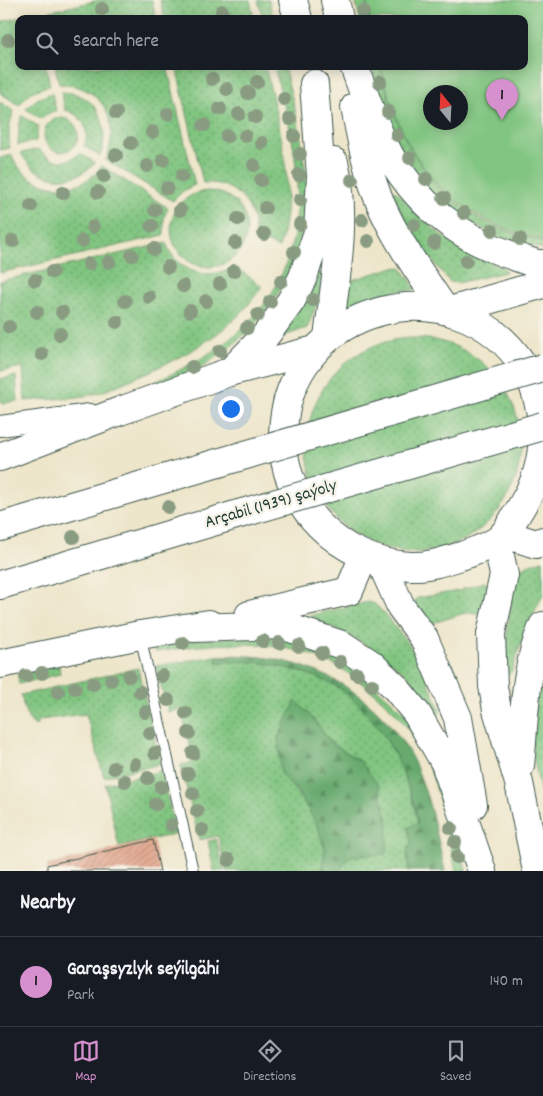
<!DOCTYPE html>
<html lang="en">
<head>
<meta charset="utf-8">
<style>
	body { margin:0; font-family:Dekko,sans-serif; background:#20242c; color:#f1f3f6 }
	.compass { position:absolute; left:423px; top:85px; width:45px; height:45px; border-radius:50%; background:#171b24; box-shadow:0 2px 12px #0003; rotate:342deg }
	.you { position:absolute; left:230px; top:408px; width:18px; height:18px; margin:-12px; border:4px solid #fff; border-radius:50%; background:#1a73e8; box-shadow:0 0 0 8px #1a73e833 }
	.badge { display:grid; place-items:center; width:32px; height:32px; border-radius:50%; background:#d690ce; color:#111; font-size:16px; font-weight:700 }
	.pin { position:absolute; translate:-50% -41px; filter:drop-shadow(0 1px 2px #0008) }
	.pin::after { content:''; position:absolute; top:26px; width:18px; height:15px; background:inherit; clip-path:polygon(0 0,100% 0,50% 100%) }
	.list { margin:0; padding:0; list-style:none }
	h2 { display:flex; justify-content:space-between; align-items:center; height:65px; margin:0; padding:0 20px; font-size:21px }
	h2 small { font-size:16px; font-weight:400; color:#9ea1a6 }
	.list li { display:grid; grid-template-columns:32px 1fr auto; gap:15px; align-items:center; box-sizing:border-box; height:90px; padding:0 20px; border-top:1px solid #363941 }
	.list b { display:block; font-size:19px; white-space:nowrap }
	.list p { margin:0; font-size:16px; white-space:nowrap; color:#9ea1a6 }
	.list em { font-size:16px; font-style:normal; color:#9ea1a6 }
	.icon { flex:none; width:28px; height:28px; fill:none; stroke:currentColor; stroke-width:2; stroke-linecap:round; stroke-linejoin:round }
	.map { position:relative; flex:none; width:543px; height:871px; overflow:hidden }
	.search { position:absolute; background:#171b24; box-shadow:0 2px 12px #0003; left:15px; right:15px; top:15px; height:55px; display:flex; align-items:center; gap:12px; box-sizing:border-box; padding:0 18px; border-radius:10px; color:#9ea1a6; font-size:19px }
	.sheet { height:155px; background:#171b24 }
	nav { display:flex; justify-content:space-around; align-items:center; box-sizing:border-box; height:70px; border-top:1px solid #363941; background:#171b24; font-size:14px; color:#9ea1a6 }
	nav a { display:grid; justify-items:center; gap:2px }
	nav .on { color:#d690ce }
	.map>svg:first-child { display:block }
	.grass { fill:url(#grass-dots); stroke:#50815a }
	.forest { fill:url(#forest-firs); stroke:#447451 }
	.park { fill:#80c580; stroke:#50815a; fill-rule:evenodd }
	.building { fill:url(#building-hatch) }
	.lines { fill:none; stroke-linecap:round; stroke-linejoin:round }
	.lane-casing { stroke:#3e564b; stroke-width:12 }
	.street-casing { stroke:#3e564b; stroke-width:22 }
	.primary-casing { stroke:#3e564b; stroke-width:30 }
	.lane { stroke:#fff; stroke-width:10 }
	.street { stroke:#fff; stroke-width:20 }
	.primary { stroke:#fff; stroke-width:28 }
	.primary-bridge-casing { stroke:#3e564b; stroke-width:30; stroke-linecap:butt }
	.primary-bridge { stroke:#fff; stroke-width:28 }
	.tree { fill:#899c82 }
	.labels { text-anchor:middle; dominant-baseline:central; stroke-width:5; stroke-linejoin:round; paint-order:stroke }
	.street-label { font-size:18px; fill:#1f3d34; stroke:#f7f3e8 }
</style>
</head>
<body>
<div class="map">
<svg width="543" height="871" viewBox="0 0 543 871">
	<defs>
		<pattern id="grass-dots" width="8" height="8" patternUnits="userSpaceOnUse" patternTransform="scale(1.25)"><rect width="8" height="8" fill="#80c580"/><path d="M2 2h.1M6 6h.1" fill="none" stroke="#68a16a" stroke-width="1.8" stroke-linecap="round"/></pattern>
		<pattern id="forest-firs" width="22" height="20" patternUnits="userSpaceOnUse" patternTransform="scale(1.25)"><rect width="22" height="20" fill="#68aa6e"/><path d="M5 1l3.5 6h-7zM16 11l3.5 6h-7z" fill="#558c5b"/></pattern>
		<pattern id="building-hatch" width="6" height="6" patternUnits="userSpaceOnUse" patternTransform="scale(1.25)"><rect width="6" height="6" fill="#e2a389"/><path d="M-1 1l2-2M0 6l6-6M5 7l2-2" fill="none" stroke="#b78671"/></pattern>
	</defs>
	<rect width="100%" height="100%" fill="#f7f3e8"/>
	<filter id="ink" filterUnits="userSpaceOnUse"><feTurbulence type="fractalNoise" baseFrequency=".02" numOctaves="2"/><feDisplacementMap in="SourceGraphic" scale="10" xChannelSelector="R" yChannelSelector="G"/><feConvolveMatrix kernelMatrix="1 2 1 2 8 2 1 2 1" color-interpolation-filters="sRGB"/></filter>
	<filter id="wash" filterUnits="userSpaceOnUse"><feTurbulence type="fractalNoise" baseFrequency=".0096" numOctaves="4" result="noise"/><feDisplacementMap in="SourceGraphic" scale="20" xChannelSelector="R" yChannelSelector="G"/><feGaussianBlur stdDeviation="1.12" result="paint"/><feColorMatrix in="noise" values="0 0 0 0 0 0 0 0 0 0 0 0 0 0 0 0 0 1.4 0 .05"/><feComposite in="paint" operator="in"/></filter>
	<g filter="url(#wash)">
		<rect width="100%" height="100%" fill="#eee6cb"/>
		<path class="grass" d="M100,0H152L156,19H44L42,13Z
			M160,0H250L254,19H165Z
			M258,0H269L273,19H263Z
			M355,0H365L369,19H360Z
			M34,14L35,19H19V66H46L50,85L31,92L19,105L0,93V22Z
			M55,66H167L195,185L183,191L173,201L106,160C121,121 103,85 59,84Z
			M176,66H265C279,125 298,188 279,248L254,237C259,206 233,180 203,183Z
			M274,66H284C294,105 305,145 306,185C307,259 274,320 212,360C203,366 193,373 183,377C157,388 130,394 103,403C221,358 309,311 296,167C293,133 282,99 274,66Z
			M371,66H380C401,158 447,222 543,241V249L501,238L468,222L426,187L394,138L375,86Z
			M61,92C97,92 112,125 100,156L84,146C91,130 82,114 65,110Z
			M52,93L56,111L47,114L42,119L26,109L37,99Z
			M0,102L14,111C9,124 8,134 10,148L0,150Z
			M22,116L38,126L36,141L18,145L19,125Z
			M44 135a17 17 0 1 1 34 0a17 17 0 1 1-34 0Z
			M39,149C50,163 67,165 80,153L95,163C73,187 36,182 21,153Z
			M12,155C26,191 79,199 102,166L168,208L164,217V235L0,273V158Z
			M393,191H396C416,211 433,232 457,246C472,254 488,260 503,267L506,272L457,283L450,282L419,245L392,194Z
			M171 229a38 38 0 1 1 76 0a38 38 0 1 1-76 0Z
			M166,243C177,273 208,281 235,267L262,286C231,335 181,358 130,380C117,385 104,393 90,395C69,399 47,399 25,401L23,367L0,371V281Z
			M401,267L416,289C410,292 400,290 392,292C377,294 362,300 349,306L346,305L352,280L391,268Z
			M317,273H321C324,287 313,315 307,328L281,337Z
			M307 445a107 107 0 1 1 214 0a107 107 0 1 1-214 0Z
			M16,376L18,401L1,403L0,379Z
			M543,560V594L525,632L512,671L507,676L505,672C505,653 509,582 522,569C527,564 536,562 543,560Z
			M483,582L488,584L481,613H465L430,624L414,602L417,598L458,591Z
			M368,602L375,604L384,613L415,652L441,711L440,713H437C428,701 419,687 408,676C380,650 347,632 311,620L307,616Z
			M263,636L304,643L349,663L416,723L452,810L466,871H456C446,827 439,781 416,741C404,720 387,703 368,688C355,678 342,668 327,661C274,637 210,643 155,652L154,649L178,641Z
			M216,656L217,662C230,662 243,660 255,662C282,666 312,673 336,686C379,708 410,778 418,824L408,828L411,842L407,852L409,871H339L351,856L360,761L330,742L313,718L281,774C297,791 325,828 325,852C325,858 322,865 321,871H226L218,836L199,840L181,765L194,762L181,709L168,712L156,666Z
			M543,657V803L534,760L532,734Z
			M59,665L60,674L19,684L18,675Z
			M138,668L160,764L104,777L86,714L40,720L36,726C25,719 24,707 21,695Z
			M161,771L176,834L119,847L105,784Z
			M216,839L224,871H214L208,841Z"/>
		<path class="forest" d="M216,656C298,650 379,688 415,764C430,798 437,835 445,871H409L407,852L411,842L408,828L418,823C410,776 386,726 348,695C344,692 340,688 336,686C312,673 282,665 255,662C243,661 229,662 217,662Z
			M296,701L313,718L330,742L360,761L379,786L388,823L387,854L351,856L339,871H321L325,850L317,825L297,791L281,774L278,738Z"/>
		<path class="park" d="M366,0H543V240C447,218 402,160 381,66H524V19H370ZM430,92H460V122H430Z"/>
		<g id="blocks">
			<path class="building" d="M153,840L160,871H47V865Z"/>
		</g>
	</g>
	<g filter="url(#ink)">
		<use href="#blocks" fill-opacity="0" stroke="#3e564b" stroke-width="1"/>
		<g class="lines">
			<defs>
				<path id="lane" d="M140,635L193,871"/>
				<path id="street" d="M0,426L90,414"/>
				<path id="primary" d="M293,0L298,19
					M335,0L339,19
					M354,66C363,90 371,115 381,138C402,186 442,226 490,247C505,254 521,258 536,264H543
					M355,107C361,138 367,171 379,200C395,239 421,274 444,309
					M450,311L543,284
					M328,337C335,284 348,215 334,162
					M230,372L266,335L291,301L303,277L318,232L321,176L314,84
					M543,426C540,406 536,386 525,368C456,259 286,305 283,434C281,506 341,562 410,566C427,567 445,561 461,556C473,552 488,547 498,540C506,534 510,525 515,517C533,489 540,473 543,439
					M0,457L120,411L229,372L315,350
					M0,527L218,463
					M505,534L536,544L543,541
					M497,541L504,575L491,634L493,686L497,710L519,783L537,871
					M381,562L401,607L424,638L458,718L473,805
					M0,585L239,514
					M249,615L349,591L364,556
					M193,628L281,625L342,645L371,664L395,687L417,714L445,763L482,871
					M0,664L140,635L209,624
					M520,766C525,715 523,674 543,626"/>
			</defs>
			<use href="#lane" class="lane-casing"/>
			<use href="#street" class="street-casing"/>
			<use href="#primary" class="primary-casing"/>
			<use href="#lane" class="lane"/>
			<use href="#street" class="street"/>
			<use href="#primary" class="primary"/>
			<defs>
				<path id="primary-bridge" d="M218,463L543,368
					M239,514L543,426"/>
			</defs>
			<use href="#primary-bridge" class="primary-bridge-casing"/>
			<use href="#primary-bridge" class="primary-bridge"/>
		</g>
		<g class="tree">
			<circle cx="102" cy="9" r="7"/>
			<circle cx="222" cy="11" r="7"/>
			<circle cx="363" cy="11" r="7"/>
			<circle cx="8" cy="40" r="7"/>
			<circle cx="212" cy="79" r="7"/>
			<circle cx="257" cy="82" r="7"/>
			<circle cx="380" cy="82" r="7"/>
			<circle cx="227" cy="89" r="7"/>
			<circle cx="248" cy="93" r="7"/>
			<circle cx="284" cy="99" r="7"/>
			<circle cx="220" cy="109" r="7"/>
			<circle cx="388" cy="112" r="7"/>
			<circle cx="116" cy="113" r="7"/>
			<circle cx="168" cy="114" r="7"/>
			<circle cx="239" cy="114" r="7"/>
			<circle cx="255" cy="117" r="7"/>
			<circle cx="290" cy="119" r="7"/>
			<circle cx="204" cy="125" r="7"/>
			<circle cx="152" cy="132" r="7"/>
			<circle cx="397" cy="135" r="7"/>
			<circle cx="227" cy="136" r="7"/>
			<circle cx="245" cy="136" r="7"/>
			<circle cx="294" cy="136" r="7"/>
			<circle cx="131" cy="143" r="7"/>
			<circle cx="262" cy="143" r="7"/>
			<circle cx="300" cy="154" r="7"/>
			<circle cx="116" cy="155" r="7"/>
			<circle cx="410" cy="158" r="7"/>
			<circle cx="163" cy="160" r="7"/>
			<circle cx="254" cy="165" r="7"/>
			<circle cx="147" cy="166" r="7"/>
			<circle cx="299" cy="175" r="7"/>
			<circle cx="104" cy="176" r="7"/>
			<circle cx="182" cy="176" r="7"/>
			<circle cx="426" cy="179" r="7"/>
			<circle cx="261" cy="180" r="7"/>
			<circle cx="352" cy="180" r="7"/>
			<circle cx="167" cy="188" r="7"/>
			<circle cx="98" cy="192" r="7"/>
			<circle cx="63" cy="193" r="7"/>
			<circle cx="444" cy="198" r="7"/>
			<circle cx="300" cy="200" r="7"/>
			<circle cx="31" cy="206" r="7"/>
			<circle cx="265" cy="208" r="7"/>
			<circle cx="155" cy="210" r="7"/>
			<circle cx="180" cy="210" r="7"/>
			<circle cx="464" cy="213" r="7"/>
			<circle cx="238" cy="219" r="7"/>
			<circle cx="362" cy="220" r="7"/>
			<circle cx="300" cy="224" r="7"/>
			<circle cx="414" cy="225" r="7"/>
			<circle cx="152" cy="226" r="7"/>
			<circle cx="93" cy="227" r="7"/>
			<circle cx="492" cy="230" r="7"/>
			<circle cx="264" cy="234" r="7"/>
			<circle cx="520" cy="239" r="7"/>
			<circle cx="13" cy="241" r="7"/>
			<circle cx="82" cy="241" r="7"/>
			<circle cx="368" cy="241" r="7"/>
			<circle cx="235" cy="243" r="7"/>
			<circle cx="434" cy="243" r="7"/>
			<circle cx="154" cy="249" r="7"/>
			<circle cx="294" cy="252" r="7"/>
			<circle cx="132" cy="255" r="7"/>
			<circle cx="466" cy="261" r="7"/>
			<circle cx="109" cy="262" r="7"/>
			<circle cx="89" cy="264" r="7"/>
			<circle cx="168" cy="267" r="7"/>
			<circle cx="234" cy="271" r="7"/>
			<circle cx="52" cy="272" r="7"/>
			<circle cx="35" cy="280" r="7"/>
			<circle cx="281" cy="281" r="7"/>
			<circle cx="220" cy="284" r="7"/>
			<circle cx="183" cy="286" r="7"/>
			<circle cx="149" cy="297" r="7"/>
			<circle cx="313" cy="300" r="7"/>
			<circle cx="125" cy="301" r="7"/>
			<circle cx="206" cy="301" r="7"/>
			<circle cx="270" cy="302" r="7"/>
			<circle cx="190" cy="311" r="7"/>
			<circle cx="37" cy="312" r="7"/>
			<circle cx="62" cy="312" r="7"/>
			<circle cx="258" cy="315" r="7"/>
			<circle cx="117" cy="322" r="7"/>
			<circle cx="9" cy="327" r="7"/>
			<circle cx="247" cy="328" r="7"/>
			<circle cx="60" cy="334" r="7"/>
			<circle cx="220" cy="351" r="7"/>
			<circle cx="42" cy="354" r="7"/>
			<circle cx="192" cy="367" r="7"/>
			<circle cx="168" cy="507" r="7"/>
			<circle cx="73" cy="537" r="7"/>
			<circle cx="263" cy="641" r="7"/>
			<circle cx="183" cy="643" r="7"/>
			<circle cx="279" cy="643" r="7"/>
			<circle cx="299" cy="646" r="7"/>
			<circle cx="322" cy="653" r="7"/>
			<circle cx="340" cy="662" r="7"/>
			<circle cx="42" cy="673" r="7"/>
			<circle cx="357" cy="674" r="7"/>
			<circle cx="26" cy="676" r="7"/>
			<circle cx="129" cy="676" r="7"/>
			<circle cx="162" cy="676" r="7"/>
			<circle cx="111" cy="680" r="7"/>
			<circle cx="93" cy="684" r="7"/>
			<circle cx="372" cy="685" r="7"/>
			<circle cx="75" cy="688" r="7"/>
			<circle cx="58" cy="692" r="7"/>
			<circle cx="140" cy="692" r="7"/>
			<circle cx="168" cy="700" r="7"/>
			<circle cx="145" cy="712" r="7"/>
			<circle cx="186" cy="713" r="7"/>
			<circle cx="150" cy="733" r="7"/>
			<circle cx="189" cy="733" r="7"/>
			<circle cx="155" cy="753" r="7"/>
			<circle cx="193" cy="753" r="7"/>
			<circle cx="135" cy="764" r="7"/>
			<circle cx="114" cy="768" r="7"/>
			<circle cx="188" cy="774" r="7"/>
			<circle cx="148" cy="778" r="7"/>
			<circle cx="125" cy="781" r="7"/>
			<circle cx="161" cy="787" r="7"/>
			<circle cx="193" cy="793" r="7"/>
			<circle cx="156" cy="804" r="7"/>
			<circle cx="197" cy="811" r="7"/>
			<circle cx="171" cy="825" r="7"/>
			<circle cx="451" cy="828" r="7"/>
			<circle cx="202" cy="830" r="7"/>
			<circle cx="455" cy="842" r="7"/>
			<circle cx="457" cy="857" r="7"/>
			<circle cx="229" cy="860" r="7"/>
		</g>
	</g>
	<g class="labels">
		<g class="street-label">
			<text transform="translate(271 505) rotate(-16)">Arçabil (1939) şaýoly</text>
		</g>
	</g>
</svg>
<svg class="compass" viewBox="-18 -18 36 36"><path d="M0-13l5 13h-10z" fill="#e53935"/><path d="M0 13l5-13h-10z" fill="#9ea1a6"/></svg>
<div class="you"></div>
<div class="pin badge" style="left:502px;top:120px">1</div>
<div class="search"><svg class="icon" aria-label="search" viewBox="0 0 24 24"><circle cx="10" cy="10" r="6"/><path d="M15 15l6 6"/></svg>Search here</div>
</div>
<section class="sheet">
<h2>Nearby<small></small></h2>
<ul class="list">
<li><span class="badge">1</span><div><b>Garaşsyzlyk seýilgähi</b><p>Park</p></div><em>140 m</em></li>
</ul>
</section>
<nav>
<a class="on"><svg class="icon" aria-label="map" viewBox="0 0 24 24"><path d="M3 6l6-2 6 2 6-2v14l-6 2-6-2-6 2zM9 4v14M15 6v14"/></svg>Map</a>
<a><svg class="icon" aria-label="directions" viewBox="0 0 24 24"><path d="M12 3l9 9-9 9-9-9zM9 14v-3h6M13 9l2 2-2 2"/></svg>Directions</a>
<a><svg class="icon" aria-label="saved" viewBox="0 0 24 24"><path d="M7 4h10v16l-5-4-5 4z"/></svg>Saved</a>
</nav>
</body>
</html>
